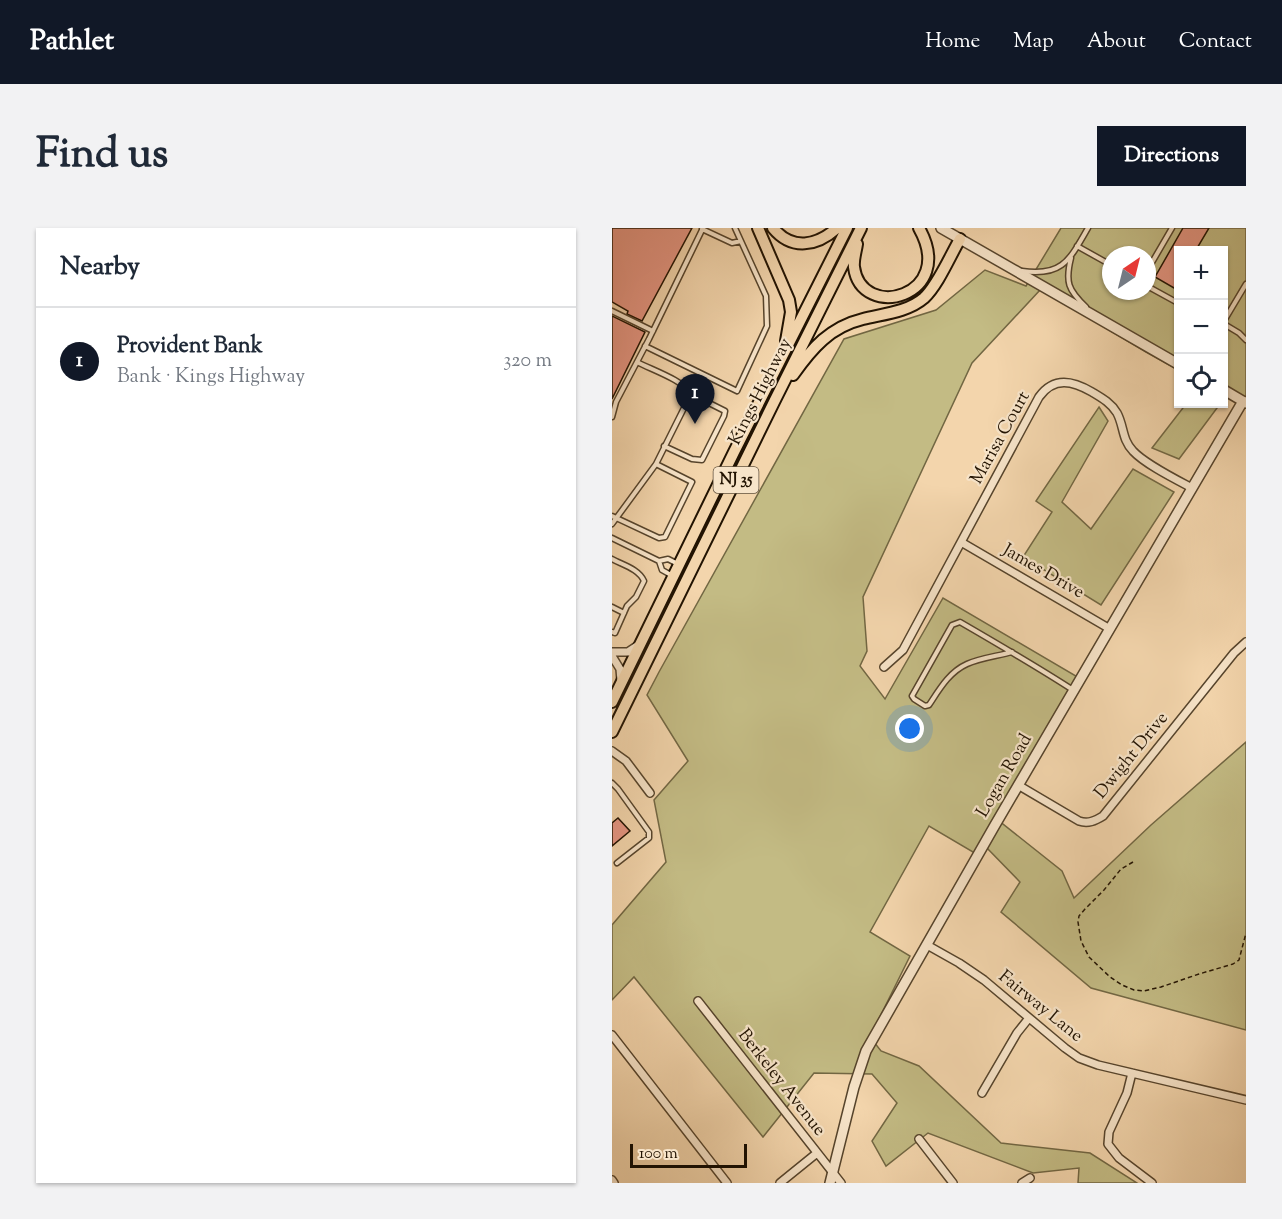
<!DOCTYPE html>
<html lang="en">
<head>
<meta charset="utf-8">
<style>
	body { margin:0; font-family:"Sorts Mill Goudy",serif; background:#f2f2f3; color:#1f2937 }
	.controls { position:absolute; right:18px; top:18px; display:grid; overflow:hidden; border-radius:0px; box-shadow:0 2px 4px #0004 }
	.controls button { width:54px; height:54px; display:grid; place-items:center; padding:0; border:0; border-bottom:2px solid #e0e1e3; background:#fff; color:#1f2937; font:30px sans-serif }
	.compass { position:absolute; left:490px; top:18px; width:54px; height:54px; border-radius:50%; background:#fff; box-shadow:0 2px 4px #0004; rotate:35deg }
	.scale { position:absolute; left:18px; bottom:15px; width:117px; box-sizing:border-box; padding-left:6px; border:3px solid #221302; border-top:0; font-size:16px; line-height:21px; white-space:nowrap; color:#221302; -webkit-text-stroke:4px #f7e4c9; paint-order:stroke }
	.you { position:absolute; left:298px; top:501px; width:21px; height:21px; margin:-15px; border:4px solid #fff; border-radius:50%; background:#1a73e8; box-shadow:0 0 0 9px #1a73e833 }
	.badge { display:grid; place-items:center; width:39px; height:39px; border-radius:50%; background:#111827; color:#fff; font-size:20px; font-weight:700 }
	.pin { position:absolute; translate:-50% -50px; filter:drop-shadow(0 2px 3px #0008) }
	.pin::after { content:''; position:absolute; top:32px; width:21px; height:18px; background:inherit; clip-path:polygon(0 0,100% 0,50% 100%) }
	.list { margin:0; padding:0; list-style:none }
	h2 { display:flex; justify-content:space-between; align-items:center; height:78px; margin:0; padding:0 24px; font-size:26px }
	h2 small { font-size:20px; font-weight:400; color:#747a83 }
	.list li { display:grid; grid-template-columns:39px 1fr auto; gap:18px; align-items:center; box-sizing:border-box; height:108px; padding:0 24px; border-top:2px solid #e0e1e3 }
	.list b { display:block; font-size:22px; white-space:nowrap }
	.list p { margin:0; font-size:20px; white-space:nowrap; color:#747a83 }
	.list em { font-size:20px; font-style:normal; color:#747a83 }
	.icon { flex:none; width:33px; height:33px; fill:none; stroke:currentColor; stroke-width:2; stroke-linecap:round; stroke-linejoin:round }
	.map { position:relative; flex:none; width:634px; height:955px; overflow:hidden; border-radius:0px }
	header { display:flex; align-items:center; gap:36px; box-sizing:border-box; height:84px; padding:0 30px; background:#111827; color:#fff }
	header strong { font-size:28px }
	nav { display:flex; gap:33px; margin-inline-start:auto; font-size:21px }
	.intro { display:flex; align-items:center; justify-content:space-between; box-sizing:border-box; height:144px; padding:0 36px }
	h1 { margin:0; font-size:42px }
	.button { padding:15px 27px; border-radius:0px; background:#111827; color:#fff; font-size:21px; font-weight:700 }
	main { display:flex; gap:36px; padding:0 36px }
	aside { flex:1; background:#fff; border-radius:0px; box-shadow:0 2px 4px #0004 }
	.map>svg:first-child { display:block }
	.green { fill:#c3bb84; stroke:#726743; stroke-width:1.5; fill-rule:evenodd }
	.building { fill:#e69683; stroke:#221302; stroke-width:1.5 }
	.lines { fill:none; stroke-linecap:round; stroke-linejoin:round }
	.service-casing { stroke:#56442c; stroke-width:7 }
	.minor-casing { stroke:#56442c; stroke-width:10 }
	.tertiary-casing { stroke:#56442c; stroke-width:12 }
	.primary-casing { stroke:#221302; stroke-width:14 }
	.path { stroke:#221302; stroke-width:1.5; stroke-dasharray:4.5 3; stroke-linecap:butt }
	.service { stroke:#f7e4c9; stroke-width:4 }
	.minor { stroke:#f7e4c9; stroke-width:7 }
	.tertiary { stroke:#f7e4c9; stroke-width:9 }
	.primary { stroke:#f3d5ac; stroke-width:10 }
	.labels { text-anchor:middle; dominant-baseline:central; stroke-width:4.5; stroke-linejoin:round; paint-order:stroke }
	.shield { fill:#f7e4c9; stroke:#62523e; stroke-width:1.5 }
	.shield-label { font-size:16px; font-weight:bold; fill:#221302 }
	.street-label { font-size:18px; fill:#221302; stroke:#f7e4c9 }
</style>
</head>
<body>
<header>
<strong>Pathlet</strong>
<nav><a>Home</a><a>Map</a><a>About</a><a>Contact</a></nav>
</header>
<div class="intro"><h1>Find us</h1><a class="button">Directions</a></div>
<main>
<aside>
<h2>Nearby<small></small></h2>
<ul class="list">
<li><span class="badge">1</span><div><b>Provident Bank</b><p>Bank · Kings Highway</p></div><em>320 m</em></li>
</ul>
</aside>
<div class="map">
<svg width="634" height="955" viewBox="0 0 634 955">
	<rect width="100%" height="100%" fill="#f3d5ac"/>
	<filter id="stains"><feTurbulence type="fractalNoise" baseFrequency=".00333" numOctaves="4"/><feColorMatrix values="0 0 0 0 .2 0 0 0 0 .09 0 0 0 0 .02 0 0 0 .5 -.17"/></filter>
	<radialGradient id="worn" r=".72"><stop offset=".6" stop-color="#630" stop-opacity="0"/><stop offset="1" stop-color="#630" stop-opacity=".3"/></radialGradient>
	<path class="green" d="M449,0H634V179L612,166V22H566V142L534,124L429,61L360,135L251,369L255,423L248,438L273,471L331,370L469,451L386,592L450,643L462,670L539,597L634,514V802L479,760L389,684L408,654L372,617L366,627L317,598L258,704L298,728L258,809L269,823L307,838L389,915L478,925L525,955H466L467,940L421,945L316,905L274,938L260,913L285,875L260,846L202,845L151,909L22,749L0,772V697L54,634L42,572L76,533L35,467L47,444L232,111L324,82L373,42L414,58ZM499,27H535V63H499Z
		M574,176H608L567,231L540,220Z
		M487,179L496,193L450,274L479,301L521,241L562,264L489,377L411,329L440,284L424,273Z"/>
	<path class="building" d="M0,0H80L30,93L15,86L16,83L0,74Z
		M571,0H597L584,22H567V53L562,60L543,49Z
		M0,88L33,104L0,171Z
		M6,590L18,603L0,618V595Z"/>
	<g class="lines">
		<defs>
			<path id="service" d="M90,1L120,15L129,13
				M465,18L499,37
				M459,30C453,54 456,62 474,79
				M410,43C451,49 458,31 476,0
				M535,43L560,0
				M535,58L566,75
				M0,83L41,103
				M612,93L634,56
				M612,96L627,105L634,112
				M33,118L125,163L155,98L154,68L123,0
				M0,189L4,174L37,111L91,0
				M52,218L80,231L90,232L112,188L113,183L79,166
				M0,288L47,310L53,309L80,254L44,236
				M0,296L44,236L79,166C71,152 40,142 25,134
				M0,310L47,333
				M0,331C11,337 27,341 32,353L24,369L15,378L3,405L0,404
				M59,347L50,342L47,333L56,331L66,336
				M0,379L12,385
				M400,424C386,428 368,430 355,436C337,444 327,462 317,477L313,478L302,471L300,468L340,397L348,394C386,416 424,438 461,462
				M0,555L6,561L37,604V610L5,635"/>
			<path id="minor" d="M349,314L498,401
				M0,424H16L25,418
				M0,428L8,441L9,453
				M272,439L291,422L427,169C442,148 461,153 480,164C490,170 499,175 505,185C512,198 510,212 521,223C533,236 563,251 580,260
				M0,523L14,533L38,565
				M406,557L467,593C476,596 483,593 491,588L622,425L634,414
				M315,717L347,735L372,752L453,820L467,830L486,837L634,872
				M86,773L229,955
				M0,807L115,955
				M520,845L515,865L497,904L496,916L507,930L540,955
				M370,865L405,805L417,790
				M307,911L341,955
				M0,952L2,955
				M168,955L205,925
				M410,955L418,950"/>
			<path id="tertiary" d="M329,0L566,136
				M612,162L634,175
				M218,955L242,859L254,823L383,597L631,173"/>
			<path id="primary" d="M146,0L177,72L179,84L174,113
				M161,0C180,23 205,18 225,0
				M245,16C244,23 241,32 242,39C249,94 346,69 307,0
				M181,147C200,120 218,99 251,91C271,86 296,84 312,70C326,57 338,28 348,11
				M0,474L122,224L235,0
				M0,504L162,174L249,0"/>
		</defs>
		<use href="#service" class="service-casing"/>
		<use href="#minor" class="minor-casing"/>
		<use href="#tertiary" class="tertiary-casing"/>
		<use href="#primary" class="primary-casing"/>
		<path class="path" d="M521,634L509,641L492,662L473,681L467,688L466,694L469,713L477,729L498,749L510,757L522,762L532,763L549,759L587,746L621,736L627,732L628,728L634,705"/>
		<use href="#service" class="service"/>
		<use href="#minor" class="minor"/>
		<use href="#tertiary" class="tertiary"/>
		<use href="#primary" class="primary"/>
	</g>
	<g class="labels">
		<rect class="shield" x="101.5" y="239" width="45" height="26" rx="4.5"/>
		<g class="shield-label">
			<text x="124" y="252">NJ 35</text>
		</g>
		<g class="street-label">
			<text transform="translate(149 164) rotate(-63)">Kings Highway</text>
			<text transform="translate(389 210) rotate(-61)">Marisa Court</text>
			<text transform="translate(431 344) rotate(30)">James Drive</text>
			<text transform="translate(520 528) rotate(-51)">Dwight Drive</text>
			<text transform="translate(393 548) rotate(-60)">Logan Road</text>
			<text transform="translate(428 779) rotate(39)">Fairway Lane</text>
			<text transform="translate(169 855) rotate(52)">Berkeley Avenue</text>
		</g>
	</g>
	<rect width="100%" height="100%" filter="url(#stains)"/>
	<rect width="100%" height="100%" fill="url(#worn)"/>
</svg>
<div class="controls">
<button>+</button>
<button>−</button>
<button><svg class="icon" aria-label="locate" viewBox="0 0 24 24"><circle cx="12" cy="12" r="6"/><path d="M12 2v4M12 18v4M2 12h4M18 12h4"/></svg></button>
</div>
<svg class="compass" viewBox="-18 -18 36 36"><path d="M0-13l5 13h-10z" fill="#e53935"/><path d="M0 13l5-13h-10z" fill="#747a83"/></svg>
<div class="scale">100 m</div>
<div class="you"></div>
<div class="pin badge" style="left:83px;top:196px">1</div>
</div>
</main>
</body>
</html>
